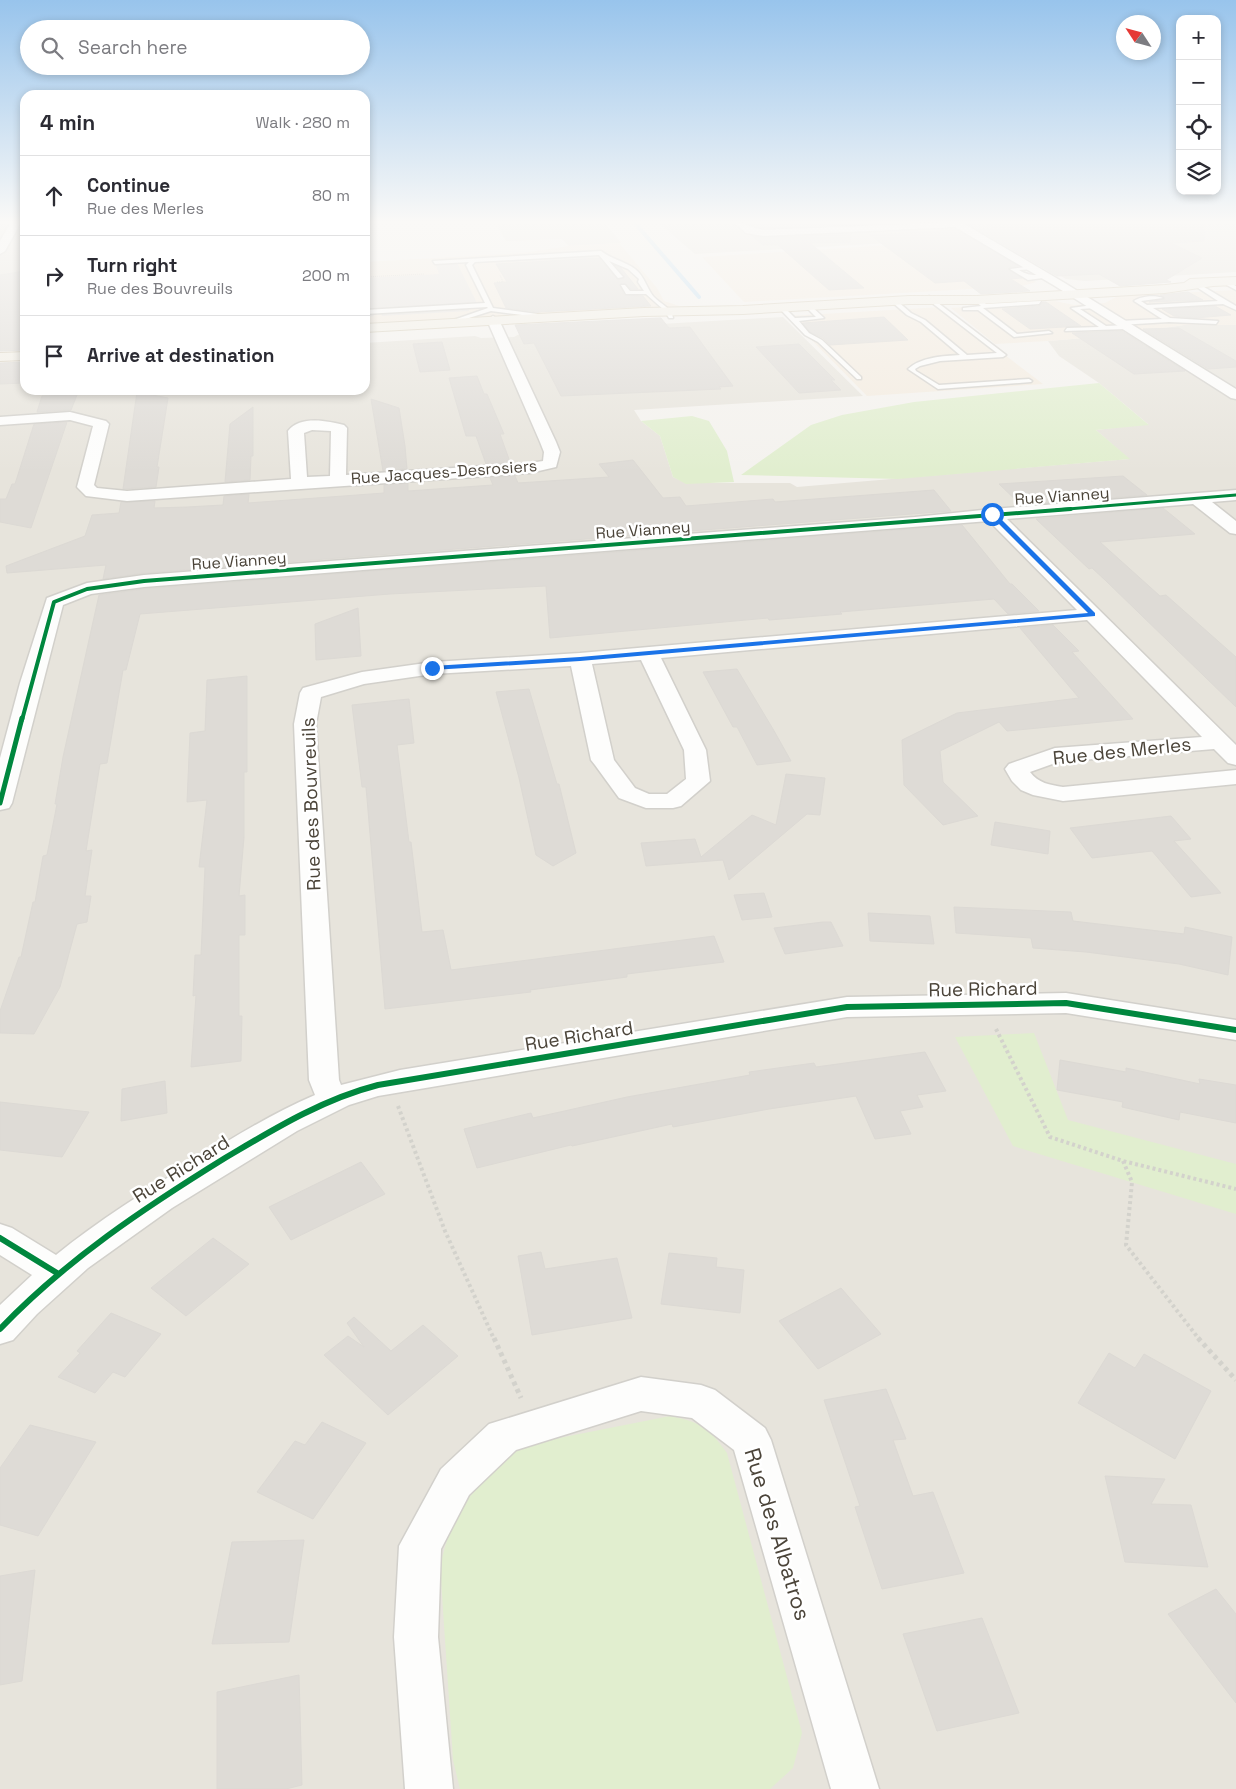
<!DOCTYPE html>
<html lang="en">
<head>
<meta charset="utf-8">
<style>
	body { margin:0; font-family:"Space Grotesk",sans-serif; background:#f7f7f7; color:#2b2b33 }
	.controls { position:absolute; right:15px; top:15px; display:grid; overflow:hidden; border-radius:10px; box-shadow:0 2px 8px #0003 }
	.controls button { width:45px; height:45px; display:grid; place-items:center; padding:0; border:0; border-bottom:1px solid #e1e1e2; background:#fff; color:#2b2b33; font:25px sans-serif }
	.compass { position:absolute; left:1116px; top:15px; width:45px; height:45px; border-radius:50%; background:#fff; box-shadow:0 2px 8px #0003; rotate:306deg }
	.stop { position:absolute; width:15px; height:15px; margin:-11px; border:4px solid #1a73e8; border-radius:50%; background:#fff }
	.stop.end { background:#1a73e8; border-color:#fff; box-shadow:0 1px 5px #0008 }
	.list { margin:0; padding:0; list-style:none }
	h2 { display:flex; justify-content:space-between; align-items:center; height:65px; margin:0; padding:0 20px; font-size:21px }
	h2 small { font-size:16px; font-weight:400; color:#7c7c81 }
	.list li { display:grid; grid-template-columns:32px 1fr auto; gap:15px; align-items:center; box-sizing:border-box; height:80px; padding:0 20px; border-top:1px solid #e1e1e2 }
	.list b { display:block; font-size:19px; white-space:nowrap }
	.list p { margin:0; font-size:16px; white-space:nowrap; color:#7c7c81 }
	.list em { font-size:16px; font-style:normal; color:#7c7c81 }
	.icon { flex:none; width:28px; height:28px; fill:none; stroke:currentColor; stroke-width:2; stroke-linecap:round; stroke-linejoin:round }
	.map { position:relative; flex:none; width:1236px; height:1789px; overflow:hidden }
	.search { position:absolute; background:#fff; box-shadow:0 2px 8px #0003; left:20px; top:20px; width:350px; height:55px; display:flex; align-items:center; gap:12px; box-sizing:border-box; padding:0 18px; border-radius:28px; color:#7c7c81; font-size:19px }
	.panel { position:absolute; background:#fff; box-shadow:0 2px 8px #0003; left:20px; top:90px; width:350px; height:305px; border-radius:15px }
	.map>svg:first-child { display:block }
	.residential { fill:#e7e4dc }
	.commercial { fill:#f3ebdf }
	.green { fill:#e1eecf }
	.parking { fill:#e6e3df }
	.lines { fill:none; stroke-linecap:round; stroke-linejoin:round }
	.stream { stroke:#c0ddf1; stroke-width:4 }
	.building { fill:#dedbd6; stroke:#dcd9d4 }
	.service-casing { stroke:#d2d0cb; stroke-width:3 }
	.minor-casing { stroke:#d2d0cb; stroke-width:3 }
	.primary-casing { stroke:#d6cebb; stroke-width:2 }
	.path-far2 { stroke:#d3d2cc; stroke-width:1; stroke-dasharray:1 1; stroke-linecap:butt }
	.path-far1 { stroke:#d3d2cc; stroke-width:4; stroke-dasharray:3 3; stroke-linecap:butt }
	.path { stroke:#d3d2cc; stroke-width:5; stroke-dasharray:4 4; stroke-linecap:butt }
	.service { fill:#fdfdfc; fill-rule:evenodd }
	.minor { fill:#fdfdfc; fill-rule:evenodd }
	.primary { fill:#f2efe6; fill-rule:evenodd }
	.cycleway-far3-casing { stroke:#fff; stroke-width:5 }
	.cycleway-far2-casing { stroke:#fff; stroke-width:6 }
	.cycleway-far1-casing { stroke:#fff; stroke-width:8 }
	.cycleway-casing { stroke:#fff; stroke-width:9 }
	.cycleway-far3 { stroke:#00873e; stroke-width:3 }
	.cycleway-far2 { stroke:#00873e; stroke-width:4 }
	.cycleway-far1 { stroke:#00873e; stroke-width:5 }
	.cycleway { stroke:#00873e; stroke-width:6 }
	.route { fill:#1a73e8 }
	.labels { text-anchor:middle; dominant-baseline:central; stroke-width:5; stroke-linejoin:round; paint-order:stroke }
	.far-street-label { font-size:16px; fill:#4b4439; stroke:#fff }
	.street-label { font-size:19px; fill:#4b4439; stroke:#fff }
	.near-street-label { font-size:22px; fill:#4b4439; stroke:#fff }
</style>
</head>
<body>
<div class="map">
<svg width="1236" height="1789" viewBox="0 0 1236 1789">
	<rect width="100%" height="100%" fill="#f4f2ee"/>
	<path class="residential" d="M0,222H25V292L0,294Z
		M495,222H604L621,243L569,246L562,239L506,241Z
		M658,222H1236V272L1085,281L1066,279L994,237L695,254Z
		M783,317L863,396L634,410L641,421L660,436L673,477L686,483H790L797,487L1129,459L1096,430L1148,424L1099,383L1059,356L1048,341L1108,336L1184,325H1236V1789H0V364L25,363V390H365V343L475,336L481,338L514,337L523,332Z"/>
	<path class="commercial" d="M968,240L1036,282L1022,286L744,302L702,257Z
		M619,243L657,288L664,301L679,306L365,324V262L523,253L569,246Z
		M1236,290V325H1184L1108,336L1048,341L995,344L951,308L1055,301L1074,305L1105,303L1118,296Z
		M942,307L1043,384L867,396L788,316Z"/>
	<path class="green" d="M1099,383L1149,425L1096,430L1130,459L898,479L741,475L811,425L842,415L914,402Z
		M692,416L709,421L727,451L734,482L686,484L673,477L660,436L641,421Z
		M1034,1033L1068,1120L1236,1164V1214L1013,1146L955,1037Z
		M670,1416C701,1422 709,1428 727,1453L802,1733L793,1768L770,1789H460L453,1760L440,1565L447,1540L462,1505L508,1454L539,1442Z"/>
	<path class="parking" d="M592,255L594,258L495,263L494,261Z
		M457,263L478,305L467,306L469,311L382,316L380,311H372L374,316L365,317V278L439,274L436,265Z"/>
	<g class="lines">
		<path class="stream" d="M634,222L699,297"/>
	</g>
	<path class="building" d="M744,222H849V225L763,228Z
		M982,222H1204V241L1171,243L1202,258L1166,280L1171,282L1120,286L1099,274L1057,276L977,229L994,228Z
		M957,230L1018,266L1010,267L1008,269L1022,278L1011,279L1030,291L981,294L964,281L935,283L870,235Z
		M850,234V242L810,243L864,288L829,290L778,245H763L753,236L763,238Z
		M599,258L618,280L625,277L616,266L621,268L638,289H631L626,284H620L624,295L643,296L651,306L538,312L506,308L494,283L507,282L496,264Z
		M25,271V350L0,351V275Z
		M1188,292L1203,300L1149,302L1165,299L1160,295Z
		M1043,302H1046L1081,326L1030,329L1002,309L1039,306Z
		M1215,306L1231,315L1195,318L1174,316L1162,309Z
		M884,317L908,340L830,345L823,338L810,332L803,323Z
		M661,318L669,328L690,327L733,386L719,387L721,389L561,396L534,343L524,344L515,325Z
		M1179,328L1236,361V367L1208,369L1143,329Z
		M1122,331L1185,371L1134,374L1072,333Z
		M442,342L450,370L420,372L413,344Z
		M799,344L835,380H831L841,390L799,393L756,347Z
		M25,362V383L0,384V363Z
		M477,376L484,394H487L504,434H500L510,462L486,464L476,436H466L449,378Z
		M137,392L168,398L157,467H159L156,487L123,489Z
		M77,395L71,410L37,412L42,396Z
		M371,399L399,408L405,446L407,469L383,471Z
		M253,407V456H251L250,480L225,482L230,424Z
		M67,422L31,528L0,522V499H6L12,484H15L34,424Z
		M633,460L663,498L680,497L686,506L773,499L775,502L934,490L951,511L144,573L103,579L106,565L7,573L6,566L85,536L92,515L119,513L121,502L155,501L154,508L187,507L223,505L224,496L249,494L248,503L384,493V485L408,483V491L493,485L490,478L515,476L518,483L609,477L599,464Z
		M1123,476L1147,495L1021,505L999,484Z
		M1163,508L1195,534L1100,542L1160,596L1166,595L1236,657V707L1105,580L1092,568L1089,569L1036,519Z
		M962,525L1010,584H1012L1039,611L1008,614L994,599L840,612L842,614L769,620L768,618L550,638L546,586L390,594L140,614L126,670H123L107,763L100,764L86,851L92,850L85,896H91L87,922L77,924L60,987L34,1034L0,1033V1011L19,957H21L33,902H35L43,856L47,855L57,804H55L63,757L99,595L144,589Z
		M358,608L361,656L316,660L315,624Z
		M1053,625L1079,651L1072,652L1133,719L1007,731L999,722L940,751L943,782L978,816L943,825L904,785L902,740L957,713L1079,698L1020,628Z
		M737,669L773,729L791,761L757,765L737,727H733L703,672Z
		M247,676V772H244V837L239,896L245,895V935H239V1016H242L241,1061L191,1067L196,995L193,996L195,955H201L205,867H199L207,800L187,802L190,733L205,731L207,680Z
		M529,689L557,784H559L576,853L553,866L536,855L519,778L496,692Z
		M409,699L414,743L397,745L409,842H411L422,932L443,930L451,970L714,936L724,962L627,974V977L530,990L531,992L385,1009L366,787H362L352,705Z
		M786,774L825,778L820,815L807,814L729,880L723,860L646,866L641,843L695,839L701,857L752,815L776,825Z
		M1171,816L1191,839L1174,841L1221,893L1191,897L1152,851L1092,858L1070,828Z
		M995,822L1050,831L1048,854L991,845Z
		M764,893L772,917L742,920L734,895Z
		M954,907L1071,912L1073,921L1184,934L1185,927L1232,937L1228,975L1179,964L1086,952L1033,948L1031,938L956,933Z
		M868,913L930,916L934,944L870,941Z
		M823,922H831L843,946L785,954L774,928Z
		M925,1052L946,1091L917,1095L923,1107L900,1111L911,1134L875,1139L856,1096L769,1109L673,1127L672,1124L572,1146L571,1145L477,1168L464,1129L531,1113L533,1118L627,1097L750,1075L749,1072L814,1063L816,1067Z
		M1060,1060L1126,1072V1068L1200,1084L1199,1079L1236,1085V1123L1180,1112L1179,1120L1122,1107L1123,1102L1057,1090Z
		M165,1081L167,1113L121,1121L122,1089Z
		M0,1102L89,1112L62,1157L0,1150Z
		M361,1162L385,1194L291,1240L269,1207Z
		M213,1238L249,1264L186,1316L151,1288Z
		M541,1252L545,1269L617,1258L632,1318L532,1335L518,1256Z
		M669,1253L717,1258L716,1267L744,1270L740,1313L661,1304Z
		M841,1288L881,1334L818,1369L779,1321Z
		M111,1313L161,1334L125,1377L113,1372L95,1393L58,1377L80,1353L77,1351Z
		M354,1317L391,1351L423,1325L458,1356L388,1415L324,1355L348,1336L364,1347L347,1323Z
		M1109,1353L1135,1368L1144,1354L1211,1391L1175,1459L1078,1403Z
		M886,1389L906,1439L893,1440L913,1496L933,1492L964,1573L882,1589L855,1507L860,1506L824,1400Z
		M322,1422L366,1443L313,1519L257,1492L295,1441L305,1445Z
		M30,1425L96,1442L38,1536L0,1525V1468Z
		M1105,1476L1165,1479L1151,1504L1191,1505L1208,1567L1125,1562Z
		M304,1540L289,1642L212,1644L232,1542Z
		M35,1570L22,1681L0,1685V1576Z
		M1216,1589L1236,1614V1703L1168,1614Z
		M982,1618L1019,1713L937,1731L903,1634Z
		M299,1675L302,1785L286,1789H217V1692Z"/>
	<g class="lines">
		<defs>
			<path id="service" d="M601,251C611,259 624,261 635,269C645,277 646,287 653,296C660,304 672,308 673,318H669L664,310L646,294H626L621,285H625L630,291H644L638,282L639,279L628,269L609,261L623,277L618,278L599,255L475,262L472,265L493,308L545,315L547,318L491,311L450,324L445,323L488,308L487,307L365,314V310L485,303L466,265L469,262L435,264L433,261Z
				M1032,266L1034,269L1019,270C1033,279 1038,272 1050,277L1028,280L1010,269Z
				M1225,280L1236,286V290L1223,283Z
				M1194,281L1236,306V310L1223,304L1153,308L1170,318L1218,321L1216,324L1169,322L1119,325L1116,323L1119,321L1162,319L1134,301C1141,296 1155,295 1163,298L1141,301L1147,305L1218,301L1192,284Z
				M929,296L1006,355L1003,357L940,361L920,366L915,369L916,371L939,385L1029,379L1032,381L1031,382L938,389L908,369C921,357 943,356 960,355L921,322L907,315L892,302V300H896L911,313L925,320L967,355L997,353L927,299Z
				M977,298L986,304L1041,301L1039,304L983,308L1017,334L1049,331L1052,333L1014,337L978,310H963V308L981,306L974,300Z
				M806,305H810L824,318L799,321L809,333L822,340L861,377V379H857L818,342L805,335L779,308L784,307L795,318L816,317L806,307Z
				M1093,305L1095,308L1080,309L1106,326L1126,325L1129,327L1126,329L1065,331L1067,328L1099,327L1071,308Z"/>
			<path id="minor" d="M11,222H21L5,251L0,254V241Z
				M733,222C745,222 751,228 763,230L961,222L1063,282L1236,389V399L1231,398L1055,286L955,227L763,236L746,233Z
				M493,316L499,320L556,442L560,452L556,467L530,473L127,501L86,496L77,487L93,426L70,420L0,425V417L70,412L106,421L109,424L94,485L97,488L127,491L291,479L288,431C300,415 328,421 344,425L347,428L346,475L530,463L543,461L544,452L540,442L487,320ZM312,430L331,431L330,476L307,477L304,433Z
				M1236,490V500L1212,502L1236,521V534L1230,533L1193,504L1007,519L1236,745V765L1228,763L1214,749L1058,762L1030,772C1038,783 1050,785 1063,787L1236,770V784L1063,801L1033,795L1021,790L1012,781L1005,769L1009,764L1055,748L1202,737L1087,620L661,658L706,750L710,781L681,806L673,808H646L619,798L595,765L591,760L571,666L433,674L364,684L321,697L316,724L339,1080L341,1085L400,1070L847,997L1066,993L1236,1020V1040L1066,1013L847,1017L378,1096L349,1105L297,1131L172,1208L88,1268L37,1314L13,1340L0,1344V1305L32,1275L0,1255V1224L12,1228L56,1255C99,1220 147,1190 195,1161C234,1137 273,1113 315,1095L309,1080L294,724L300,693L303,688L362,672L433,662L580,653L1077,610L989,521L144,587L91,594L63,605L12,803L9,808L0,810V758L20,683L47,598L87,583L144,575L915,517L992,509ZM641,660L684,750L686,779L667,794H649L635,788L614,760L592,664Z
				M641,1377L701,1385L715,1390L765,1428L771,1440L879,1789H831L734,1450L692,1418L641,1411L516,1450L469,1495L441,1549L438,1637L453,1789H405L394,1637L399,1546L441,1469L489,1424Z"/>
			<path id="primary" d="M1236,277V285L1213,286L1165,293L977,304H909L743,314L644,316L365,332V324L644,308L743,306L909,296H977L1165,285L1184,283L1190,279Z
				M25,352V360L0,361V353Z"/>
		</defs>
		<use href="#service" class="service-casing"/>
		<use href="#minor" class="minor-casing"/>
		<use href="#primary" class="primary-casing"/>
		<path class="path-far2" d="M365,277L424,274
			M497,282H503L500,275"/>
		<path class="path-far1" d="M996,1029L1050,1137L1123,1161L1236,1189
			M398,1106L445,1231L494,1339
			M1123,1161L1132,1182L1126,1245L1199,1339"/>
		<path class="path" d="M494,1338L521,1398
			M1198,1338L1236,1380"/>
		<use href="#service" class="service"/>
		<use href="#minor" class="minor"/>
		<use href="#primary" class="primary"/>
		<defs>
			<path id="cycleway-far3" d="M1056,510L1236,495"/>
			<path id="cycleway-far2" d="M22,720L54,602L87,589L144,581L1071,509"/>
			<path id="cycleway-far1" d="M0,803L22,718"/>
			<path id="cycleway" d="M0,1238L57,1273
				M0,1329C66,1260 144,1208 225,1158C274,1129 323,1099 378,1085L847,1007L1066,1003L1236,1030"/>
		</defs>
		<use href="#cycleway-far3" class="cycleway-far3-casing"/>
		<use href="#cycleway-far2" class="cycleway-far2-casing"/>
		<use href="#cycleway-far1" class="cycleway-far1-casing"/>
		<use href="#cycleway" class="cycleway-casing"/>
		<use href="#cycleway-far3" class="cycleway-far3"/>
		<use href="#cycleway-far2" class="cycleway-far2"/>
		<use href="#cycleway-far1" class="cycleway-far1"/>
		<use href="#cycleway" class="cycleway"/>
	</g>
	<linearGradient id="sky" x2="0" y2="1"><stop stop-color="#98c4ec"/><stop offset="0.47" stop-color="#faf9f7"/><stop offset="1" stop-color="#faf9f7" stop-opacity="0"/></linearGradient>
	<rect width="1236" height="472" fill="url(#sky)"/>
	<path class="route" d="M990,512H994L1095,613V616L580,661L432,670L429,668L432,666L580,657L1088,613L990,515Z"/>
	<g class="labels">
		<g class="far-street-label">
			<text transform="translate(444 472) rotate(-4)">Rue Jacques-Desrosiers</text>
			<text transform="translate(1062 496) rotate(-4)">Rue Vianney</text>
			<text transform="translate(643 530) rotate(-4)">Rue Vianney</text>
			<text transform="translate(239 561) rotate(-4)">Rue Vianney</text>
		</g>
		<g class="street-label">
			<text transform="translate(1122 751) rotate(-6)">Rue des Merles</text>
			<text transform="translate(311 804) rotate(-92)">Rue des Bouvreuils</text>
			<text transform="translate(983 989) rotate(-1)">Rue Richard</text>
			<text transform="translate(579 1036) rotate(-9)">Rue Richard</text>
			<text transform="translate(181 1169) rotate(-32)">Rue Richard</text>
		</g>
		<g class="near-street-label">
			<text transform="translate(778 1534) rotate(73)">Rue des Albatros</text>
		</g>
	</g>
</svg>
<div class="controls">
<button>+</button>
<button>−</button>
<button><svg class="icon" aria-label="locate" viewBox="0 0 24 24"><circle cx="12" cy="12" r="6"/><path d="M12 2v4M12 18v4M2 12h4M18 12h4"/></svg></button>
<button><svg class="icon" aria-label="layers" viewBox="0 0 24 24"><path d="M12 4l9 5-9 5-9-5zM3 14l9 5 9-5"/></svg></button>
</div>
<svg class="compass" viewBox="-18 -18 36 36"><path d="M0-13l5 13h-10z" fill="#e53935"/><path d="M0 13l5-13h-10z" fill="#7c7c81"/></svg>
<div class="stop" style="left:992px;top:514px"></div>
<div class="stop end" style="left:432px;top:668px"></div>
<div class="search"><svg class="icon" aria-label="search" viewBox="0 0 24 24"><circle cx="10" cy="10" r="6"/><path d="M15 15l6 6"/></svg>Search here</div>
<section class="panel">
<h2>4 min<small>Walk · 280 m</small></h2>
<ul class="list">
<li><svg class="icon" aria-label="ahead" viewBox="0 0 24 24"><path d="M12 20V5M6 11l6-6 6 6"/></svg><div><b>Continue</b><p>Rue des Merles</p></div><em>80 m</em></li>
<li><svg class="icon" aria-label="right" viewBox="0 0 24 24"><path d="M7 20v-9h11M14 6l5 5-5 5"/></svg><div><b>Turn right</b><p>Rue des Bouvreuils</p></div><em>200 m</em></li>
<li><svg class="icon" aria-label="arrive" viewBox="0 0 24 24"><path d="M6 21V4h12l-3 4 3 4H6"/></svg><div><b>Arrive at destination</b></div></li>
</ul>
</section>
</div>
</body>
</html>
